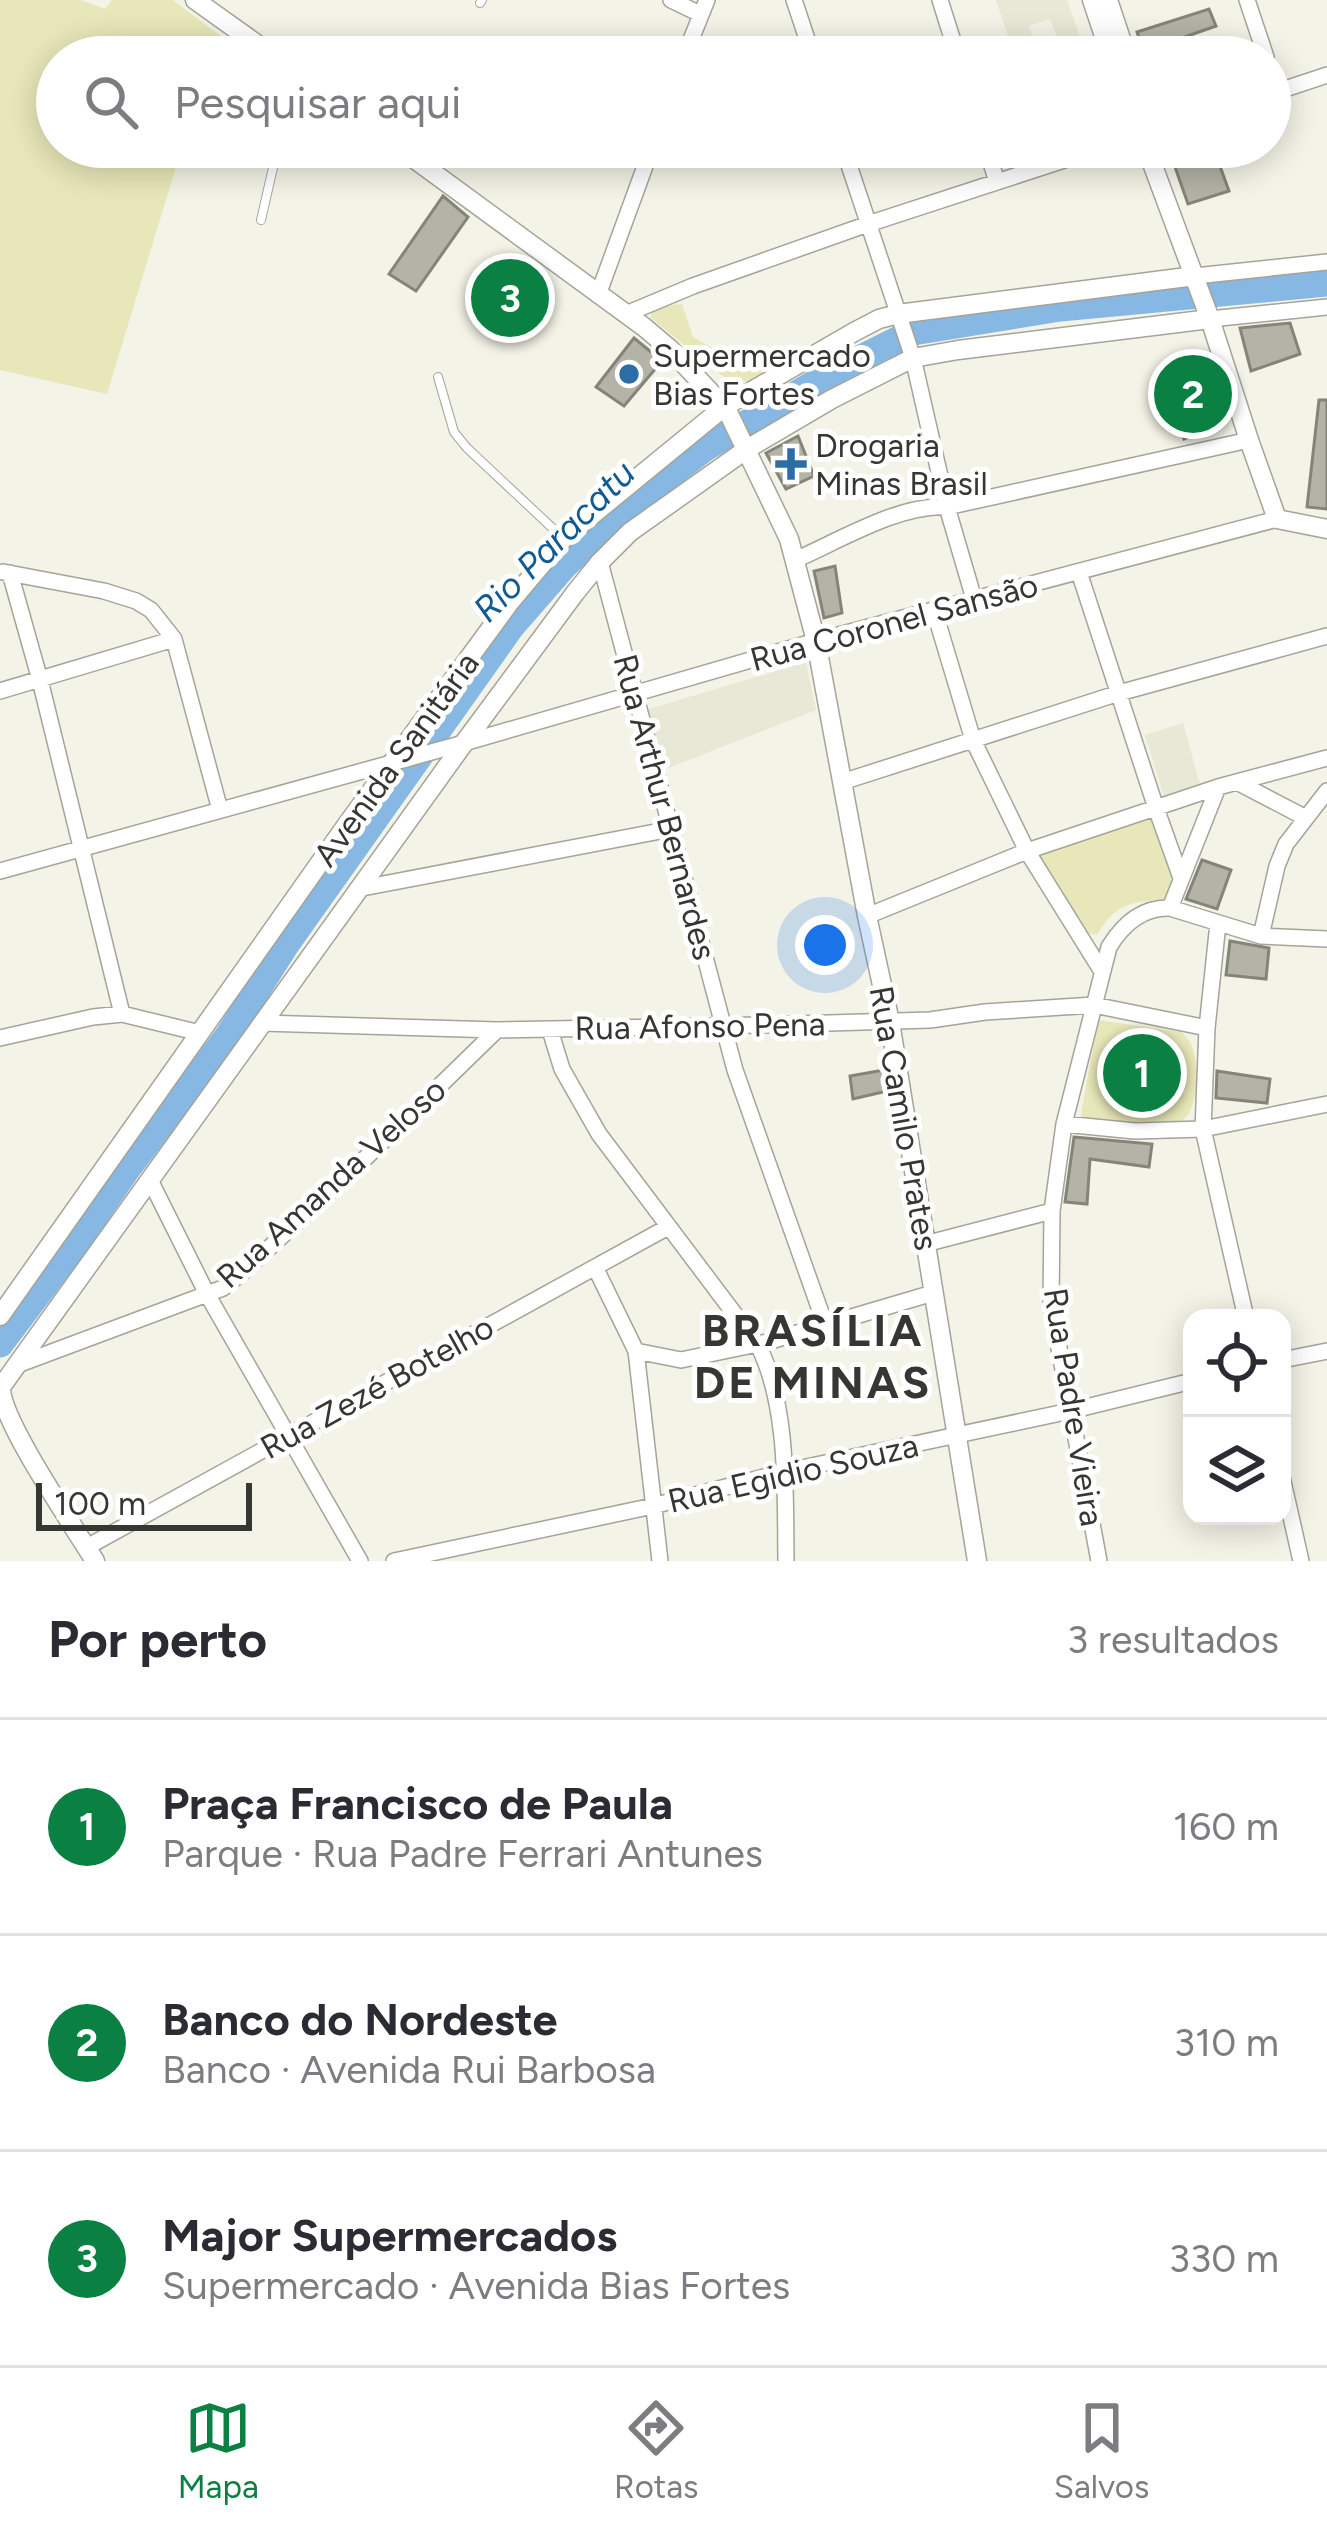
<!DOCTYPE html>
<html lang="pt">
<head>
<meta charset="utf-8">
<style>
	body { margin:0; font-family:Figtree,sans-serif; background:#f7f7f7; color:#2b2b33 }
	.controls { position:absolute; right:36px; bottom:36px; display:grid; overflow:hidden; border-radius:24px; box-shadow:0 6px 30px #0003 }
	.controls button { width:108px; height:108px; display:grid; place-items:center; padding:0; border:0; border-bottom:3px solid #e1e1e2; background:#fff; color:#2b2b33; font:60px sans-serif }
	.scale { position:absolute; left:36px; bottom:30px; width:216px; box-sizing:border-box; padding-left:12px; border:6px solid #363632; border-top:0; font-size:33px; line-height:42px; white-space:nowrap; color:#363632; -webkit-text-stroke:9px #fff; paint-order:stroke }
	.you { position:absolute; left:825px; top:945px; width:42px; height:42px; margin:-30px; border:9px solid #fff; border-radius:50%; background:#1a73e8; box-shadow:0 0 0 18px #1a73e833 }
	.badge { display:grid; place-items:center; width:78px; height:78px; border-radius:50%; background:#0b8043; color:#fff; font-size:39px; font-weight:700 }
	.pin { position:absolute; translate:-50% -50%; border:6px solid #fff; box-shadow:0 3px 12px #0006 }
	.list { margin:0; padding:0; list-style:none }
	h2 { display:flex; justify-content:space-between; align-items:center; height:156px; margin:0; padding:0 48px; font-size:51px }
	h2 small { font-size:39px; font-weight:400; color:#7c7c81 }
	.list li { display:grid; grid-template-columns:78px 1fr auto; gap:36px; align-items:center; box-sizing:border-box; height:216px; padding:0 48px; border-top:3px solid #e1e1e2 }
	.list b { display:block; font-size:45px; white-space:nowrap }
	.list p { margin:0; font-size:39px; white-space:nowrap; color:#7c7c81 }
	.list em { font-size:39px; font-style:normal; color:#7c7c81 }
	.icon { flex:none; width:66px; height:66px; fill:none; stroke:currentColor; stroke-width:2; stroke-linecap:round; stroke-linejoin:round }
	.map { position:relative; flex:none; width:1327px; height:1561px; overflow:hidden }
	.search { position:absolute; background:#fff; box-shadow:0 6px 30px #0003; left:36px; right:36px; top:36px; height:132px; display:flex; align-items:center; gap:30px; box-sizing:border-box; padding:0 42px; border-radius:66px; color:#7c7c81; font-size:45px }
	.sheet { height:804px; background:#fff }
	nav { display:flex; justify-content:space-around; align-items:center; box-sizing:border-box; height:168px; border-top:3px solid #e1e1e2; background:#fff; font-size:33px; color:#7c7c81 }
	nav a { display:grid; justify-items:center; gap:6px }
	nav .on { color:#0b8043 }
	.map>svg:first-child { display:block }
	.built { fill:#e8e8d6 }
	.green { fill:#e8e7b9 }
	.lines { fill:none; stroke-linecap:round; stroke-linejoin:round }
	.river { stroke:#87b7e3; stroke-width:27 }
	.building { fill:#b3b3a8; stroke:#84847a; stroke-width:3 }
	.service-casing { stroke:#a4a499; stroke-width:10 }
	.minor-casing { stroke:#a4a499; stroke-width:18 }
	.tertiary-casing { stroke:#a4a499; stroke-width:21 }
	.service { stroke:#fff; stroke-width:8 }
	.minor { stroke:#fff; stroke-width:15 }
	.tertiary { stroke:#fff; stroke-width:18 }
	.poi-dot { fill:#2c6da3; stroke:#fff; stroke-width:4.5 }
	.labels { text-anchor:middle; dominant-baseline:central; stroke-width:10; stroke-linejoin:round; paint-order:stroke }
	.poi-label { font-size:33px; fill:#363632; stroke:#fff; text-anchor:start }
	.street-label { font-size:33px; fill:#363632; stroke:#fff }
	.water-label { font-size:36px; font-style:italic; fill:#115b92; stroke:#fff }
	.district-label { font-size:45px; font-weight:bold; letter-spacing:3px; fill:#363632; stroke:#fff }
</style>
</head>
<body>
<div class="map">
<svg width="1327" height="1561" viewBox="0 0 1327 1561">
	<rect width="100%" height="100%" fill="#f3f3e7"/>
	<path class="built" d="M996,0H1067L1085,51L1064,57L1050,19L1029,26L1040,57H1015Z
		M806,662L816,710L663,770L639,712Z
		M1183,723L1201,788L1165,800L1145,735Z"/>
	<path class="green" d="M0,0H80L105,9L112,0H173L234,46L227,57H57V147H182L107,394L0,370Z
		M682,304L693,337L733,360L775,363C756,380 749,387 724,377L651,318L652,308Z
		M1146,818L1155,819L1174,872L1167,900C1131,901 1115,904 1097,935L1086,933L1040,859L1043,852Z
		M1098,1020L1181,1032C1195,1044 1196,1057 1196,1075C1196,1088 1195,1111 1184,1119C1166,1133 1103,1122 1080,1120Z"/>
	<g class="lines">
		<path class="river" d="M0,1344L74,1246L127,1169L228,1036L285,946L511,627L565,565L622,512L705,448L839,369L913,332L1060,308L1327,283"/>
	</g>
	<path class="building" d="M1209,9L1216,26L1176,40L1181,57H1146L1137,32Z
		M1168,147H1213L1229,191L1188,204Z
		M443,196L468,217L416,291L389,274Z
		M528,262L546,275L492,336L475,321Z
		M1290,323L1300,354L1251,371L1240,328Z
		M634,338L662,361L624,406L596,387Z
		M1195,356L1196,362L1205,360L1225,422L1184,439L1161,365Z
		M1319,400H1327V509L1307,507Z
		M798,436L814,476L786,489L766,453Z
		M835,566L842,613L824,618L814,571Z
		M1202,860L1231,870L1217,909L1186,899Z
		M1230,941L1269,948L1266,979L1226,975Z
		M884,1070L887,1091L853,1099L850,1076Z
		M1217,1071L1270,1079L1267,1103L1216,1098Z
		M1074,1137L1152,1144L1149,1167L1090,1159L1087,1204L1065,1202Z"/>
	<g class="lines">
		<defs>
			<path id="service" d="M480,3L482,0
				M261,220L275,159L282,147
				M438,377L454,432L467,448L562,537"/>
			<path id="minor" d="M671,0L700,14
				M794,0L813,57
				M940,0L958,57
				M1247,0L1266,57
				M684,57L707,0
				M1270,68L1278,91
				M1270,94L1327,75
				M843,147L913,358L947,507L974,599
				M986,147L997,182
				M1195,276L1327,262
				M598,295L652,147
				M626,314L693,286L868,224L1104,147
				M1210,319L1327,307
				M795,560C837,542 901,503 947,507L1249,440
				M600,562L735,1070L825,1324
				M3,572L104,591L136,601L151,610L174,639L220,810
				M1079,572L1156,808L1181,878
				M10,573L40,680L122,1014
				M934,610L973,740L1027,851L1101,970
				M0,691L174,639
				M842,782L1119,693L1327,636
				M1237,782L1306,818
				M0,871L464,743L816,641L1277,519
				M357,889L671,829
				M1170,908L1218,787
				M867,916L1027,851L1218,787L1327,758
				M1218,923L1207,1028L1203,1129L1246,1318
				M1261,936L1277,866L1286,844L1327,791
				M262,1023L497,1030L724,1026L930,1020L985,1012L1094,1005L1207,1028
				M550,1030L562,1069L599,1134L758,1345C789,1406 785,1494 786,1561
				M0,1038L93,1017L122,1014L200,1033
				M1064,1124L1135,1131L1203,1129L1327,1104
				M150,1180L207,1294L360,1561
				M925,1244L1052,1211
				M595,1267L636,1351L660,1561
				M636,1351L681,1360L767,1342L933,1293
				M1282,1360L1327,1351
				M17,1365L207,1294L223,1288L243,1272L347,1176L497,1030
				M1282,1477L1301,1561
				M87,1547L668,1227
				M394,1561L653,1506L783,1472L1070,1411L1192,1381
				M1099,1561L1051,1305L1052,1211L1064,1124L1109,947C1123,924 1143,907 1170,908L1261,936L1327,939"/>
			<path id="tertiary" d="M195,0L275,57
				M1092,0L1111,57
				M1108,0L1127,57
				M398,147L644,327L670,349L727,410L789,539L816,641L867,916L890,1022L977,1561
				M1146,147L1210,319L1249,440L1277,519L1327,529
				M0,1316L348,823L510,602L564,538L724,407L854,332L879,319L898,314L1195,276
				M95,1561C75,1528 0,1420 1,1387L464,743L575,593L600,562L630,532L747,449L832,399L913,358L958,350L1210,319"/>
		</defs>
		<use href="#service" class="service-casing"/>
		<use href="#minor" class="minor-casing"/>
		<use href="#tertiary" class="tertiary-casing"/>
		<use href="#service" class="service"/>
		<use href="#minor" class="minor"/>
		<use href="#tertiary" class="tertiary"/>
	</g>
	<g class="poi-dot">
		<circle cx="629" cy="374" r="12"/>
		<path d="M785 446h12v12h12v12h-12v12h-12v-12h-12v-12h12z"/>
	</g>
	<g class="labels">
		<g class="poi-label">
			<text x="653" y="355">Supermercado<tspan x="653" dy="38">Bias Fortes</tspan></text>
			<text x="815" y="445">Drogaria<tspan x="815" dy="38">Minas Brasil</tspan></text>
		</g>
		<g class="street-label">
			<text transform="translate(894 622) rotate(-15)">Rua Coronel Sansão</text>
			<text transform="translate(396 759) rotate(-54)">Avenida Sanitária</text>
			<text transform="translate(665 807) rotate(75)">Rua Arthur Bernardes</text>
			<text transform="translate(700 1026) rotate(-1)">Rua Afonso Pena</text>
			<text transform="translate(904 1118) rotate(80)">Rua Camilo Prates</text>
			<text transform="translate(331 1183) rotate(-42)">Rua Amanda Veloso</text>
			<text transform="translate(377 1387) rotate(-29)">Rua Zezé Botelho</text>
			<text transform="translate(1074 1407) rotate(81)">Rua Padre Vieira</text>
			<text transform="translate(793 1473) rotate(-13)">Rua Egidio Souza</text>
		</g>
		<g class="water-label">
			<text transform="translate(554 541) rotate(-45)">Rio Paracatu</text>
		</g>
		<g class="district-label">
			<text x="813" y="1330">BRASÍLIA<tspan x="813" dy="52">DE MINAS</tspan></text>
		</g>
	</g>
</svg>
<div class="controls">
<button><svg class="icon" aria-label="locate" viewBox="0 0 24 24"><circle cx="12" cy="12" r="6"/><path d="M12 2v4M12 18v4M2 12h4M18 12h4"/></svg></button>
<button><svg class="icon" aria-label="layers" viewBox="0 0 24 24"><path d="M12 4l9 5-9 5-9-5zM3 14l9 5 9-5"/></svg></button>
</div>
<div class="scale">100 m</div>
<div class="you"></div>
<div class="pin badge" style="left:1142px;top:1073px">1</div>
<div class="pin badge" style="left:1193px;top:394px">2</div>
<div class="pin badge" style="left:510px;top:298px">3</div>
<div class="search"><svg class="icon" aria-label="search" viewBox="0 0 24 24"><circle cx="10" cy="10" r="6"/><path d="M15 15l6 6"/></svg>Pesquisar aqui</div>
</div>
<section class="sheet">
<h2>Por perto<small>3 resultados</small></h2>
<ul class="list">
<li><span class="badge">1</span><div><b>Praça Francisco de Paula</b><p>Parque · Rua Padre Ferrari Antunes</p></div><em>160 m</em></li>
<li><span class="badge">2</span><div><b>Banco do Nordeste</b><p>Banco · Avenida Rui Barbosa</p></div><em>310 m</em></li>
<li><span class="badge">3</span><div><b>Major Supermercados</b><p>Supermercado · Avenida Bias Fortes</p></div><em>330 m</em></li>
</ul>
</section>
<nav>
<a class="on"><svg class="icon" aria-label="map" viewBox="0 0 24 24"><path d="M3 6l6-2 6 2 6-2v14l-6 2-6-2-6 2zM9 4v14M15 6v14"/></svg>Mapa</a>
<a><svg class="icon" aria-label="directions" viewBox="0 0 24 24"><path d="M12 3l9 9-9 9-9-9zM9 14v-3h6M13 9l2 2-2 2"/></svg>Rotas</a>
<a><svg class="icon" aria-label="saved" viewBox="0 0 24 24"><path d="M7 4h10v16l-5-4-5 4z"/></svg>Salvos</a>
</nav>
</body>
</html>
